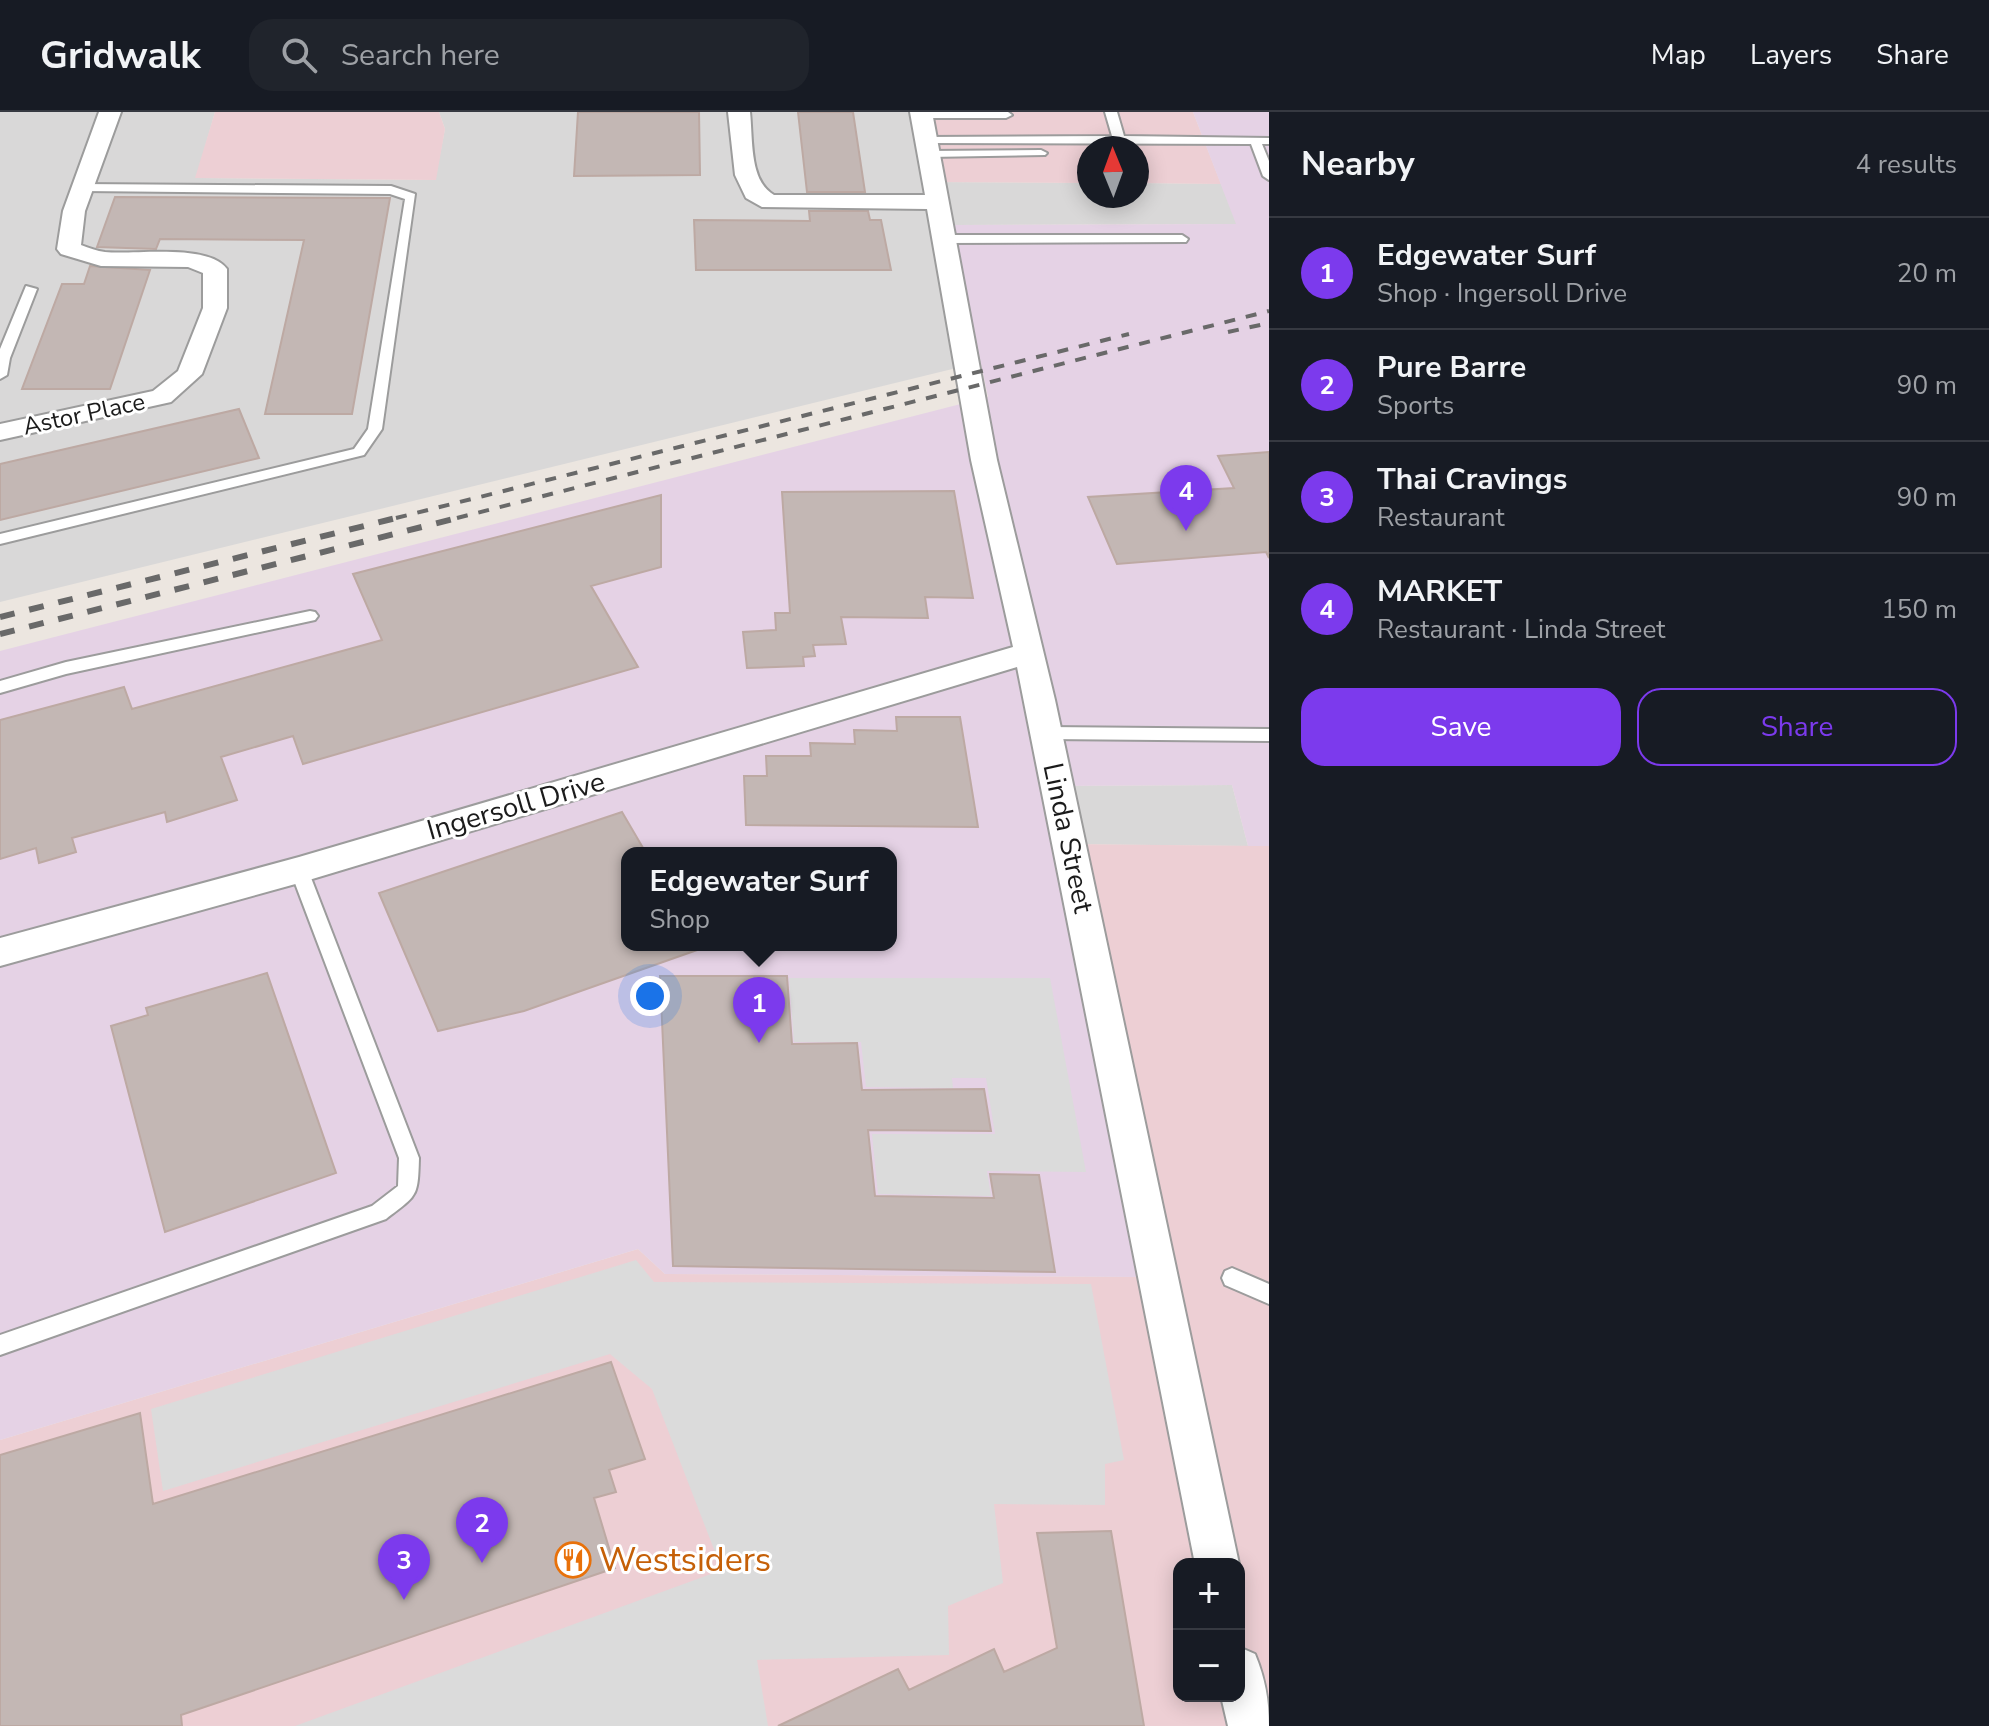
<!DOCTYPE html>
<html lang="en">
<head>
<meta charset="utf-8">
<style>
	body { margin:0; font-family:"Nunito Sans",sans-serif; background:#20242c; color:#f1f3f6 }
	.controls { position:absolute; right:24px; bottom:24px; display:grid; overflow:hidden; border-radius:16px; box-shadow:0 4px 20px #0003 }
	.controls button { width:72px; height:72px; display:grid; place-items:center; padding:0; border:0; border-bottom:2px solid #363941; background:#171b24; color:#f1f3f6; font:40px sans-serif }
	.compass { position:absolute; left:1077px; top:24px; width:72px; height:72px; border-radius:50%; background:#171b24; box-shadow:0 4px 20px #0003; rotate:359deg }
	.you { position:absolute; left:650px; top:884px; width:28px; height:28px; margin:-20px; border:6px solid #fff; border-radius:50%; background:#1a73e8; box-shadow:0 0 0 12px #1a73e833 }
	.badge { display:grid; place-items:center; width:52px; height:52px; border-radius:50%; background:#7c3aed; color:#fff; font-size:26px; font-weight:700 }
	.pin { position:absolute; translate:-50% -66px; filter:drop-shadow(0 2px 4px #0008) }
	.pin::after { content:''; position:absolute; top:42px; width:28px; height:24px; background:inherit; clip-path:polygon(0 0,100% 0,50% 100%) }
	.popup { position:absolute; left:621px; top:735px; width:276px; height:104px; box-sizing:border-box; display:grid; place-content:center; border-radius:16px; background:#171b24; filter:drop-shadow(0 2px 6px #0005); font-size:26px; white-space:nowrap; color:#9ea1a6 }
	.popup b { font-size:30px; color:#f1f3f6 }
	.popup::after { content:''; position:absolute; left:50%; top:100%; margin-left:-16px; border:16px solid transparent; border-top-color:#171b24 }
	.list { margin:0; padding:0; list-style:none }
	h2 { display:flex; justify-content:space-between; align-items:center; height:104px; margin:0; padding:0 32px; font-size:34px }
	h2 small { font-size:26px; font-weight:400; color:#9ea1a6 }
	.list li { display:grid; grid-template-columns:52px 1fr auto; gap:24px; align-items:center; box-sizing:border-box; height:112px; padding:0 32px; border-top:2px solid #363941 }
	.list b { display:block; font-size:30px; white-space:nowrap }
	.list p { margin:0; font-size:26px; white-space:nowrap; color:#9ea1a6 }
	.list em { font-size:26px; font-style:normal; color:#9ea1a6 }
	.actions { display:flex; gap:16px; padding:24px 32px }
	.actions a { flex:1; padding:18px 0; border:2px solid #7c3aed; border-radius:24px; text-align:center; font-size:28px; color:#7c3aed }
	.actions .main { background:#7c3aed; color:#fff }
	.icon { flex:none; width:44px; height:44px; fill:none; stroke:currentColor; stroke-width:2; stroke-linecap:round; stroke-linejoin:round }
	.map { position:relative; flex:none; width:1269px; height:1614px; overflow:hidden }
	header { display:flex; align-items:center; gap:48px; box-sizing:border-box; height:112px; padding:0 40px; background:#171b24; border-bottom:2px solid #363941 }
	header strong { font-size:38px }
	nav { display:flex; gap:44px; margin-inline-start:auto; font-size:28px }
	.search { width:560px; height:72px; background:#20242c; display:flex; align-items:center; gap:20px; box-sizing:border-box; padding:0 28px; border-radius:24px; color:#9ea1a6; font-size:30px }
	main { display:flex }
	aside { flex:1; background:#171b24 }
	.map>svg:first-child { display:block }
	.residential { fill:#d9d8d8 }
	.commercial { fill:#edcfd4; fill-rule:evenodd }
	.industrial { fill:#e5d2e5; fill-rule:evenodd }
	.parking { fill:#dbdbdb }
	.building { fill:#c3b7b4; stroke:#bda9a3; stroke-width:2 }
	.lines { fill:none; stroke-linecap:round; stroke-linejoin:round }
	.service-casing { stroke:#9c9c9c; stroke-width:4 }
	.minor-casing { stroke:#9c9c9c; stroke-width:4 }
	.service { fill:#fff; fill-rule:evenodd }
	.minor { fill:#fff; fill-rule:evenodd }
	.rail-far1 { stroke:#696969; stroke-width:4; stroke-dasharray:11 11; stroke-linecap:butt }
	.rail { stroke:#696969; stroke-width:6; stroke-dasharray:15 15; stroke-linecap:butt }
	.labels { text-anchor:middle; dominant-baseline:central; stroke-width:6; stroke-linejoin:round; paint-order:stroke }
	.far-street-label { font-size:24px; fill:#1b1b1b; stroke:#fff }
	.street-label { font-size:28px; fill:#1b1b1b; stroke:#fff }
	.near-food-label { font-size:34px; fill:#c56008; stroke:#fff; text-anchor:start }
</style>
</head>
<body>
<header>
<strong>Gridwalk</strong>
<div class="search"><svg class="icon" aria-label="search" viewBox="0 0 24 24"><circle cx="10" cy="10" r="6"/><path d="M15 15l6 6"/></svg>Search here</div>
<nav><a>Map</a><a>Layers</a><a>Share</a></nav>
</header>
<main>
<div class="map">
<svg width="1269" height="1614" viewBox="0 0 1269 1614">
	<rect width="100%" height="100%" fill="#ece6e0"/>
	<path class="residential" d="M0,0H215L196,66L435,68L445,17L439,0H914L929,70L1089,71V84H1137V71L1221,72L1237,112L952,113L981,250L0,490Z
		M1232,673L1248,734L1058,732L1045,674Z"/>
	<path class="commercial" d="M215,0H439L445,17L436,68L195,66Z
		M914,0H1193L1221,72L1137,71V36H1089V71L929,70Z
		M1058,732L1269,734V1614H0V1328L638,1137L665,1162L1141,1165ZM1179,1452H1239V1584H1179Z"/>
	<path class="industrial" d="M1193,0H1269V734H1248L1232,673L1046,674L1142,1165L665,1162L638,1137L0,1328V539L988,285L952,113L1236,112ZM627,741H891V833H627Z"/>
	<path class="parking" d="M789,866H1050L1086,1060L987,1059L991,1084L878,1082L872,1022H995L986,966H952L953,976L866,975L861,930H794Z
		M636,1148L654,1170L1091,1172L1124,1348L1105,1352V1393L994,1392L1003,1471L948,1494L949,1543L757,1548L768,1614H295L722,1458L652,1277L610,1242L163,1379L151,1297Z"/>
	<path class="building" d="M578,0H699L700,63L574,64Z
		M798,0H853L865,80H807Z
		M115,85L390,86L352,302H265L304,128L160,127L156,137L97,135Z
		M809,99H868L870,108H881L891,158H696L694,108L810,109Z
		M90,154L150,158L110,277H22L62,172H84Z
		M239,297L259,346L0,408V352Z
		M1269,340V446L1266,440L1117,452L1088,385L1234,376L1218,344Z
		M954,379L973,486L925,485L928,506L841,505L846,532L813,533L815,544L803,545L804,554L747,556L743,520L776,518L775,501H790L782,380Z
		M661,383V455L591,474L638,555L303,652L293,624L221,645L237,688L167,710L165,700L72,726L76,740L39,751L36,736L0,747V608L124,575L132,597L382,528L353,462Z
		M896,605H960L978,715L746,713L744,664H767L766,644H811L810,631L855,632L854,618L897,619Z
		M622,700L646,741H627V833H696L697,838L524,899L438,919L379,781Z
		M267,861L336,1061L165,1120L111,914L148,903L146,896Z
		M660,864H787L792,932L857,931L862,978L984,977L991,1019L868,1018L875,1084L994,1086L990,1062L1039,1063L1055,1160L673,1154Z
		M611,1250L645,1347L609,1358L616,1380L594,1386L615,1456L181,1603L182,1614H0V1343L140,1301L153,1392Z
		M1111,1419L1144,1614H778L898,1557L909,1578L994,1537L1004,1560L1057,1536L1037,1421Z"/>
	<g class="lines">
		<defs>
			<path id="service" d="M1008,0L1012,3L1006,6H921L915,3L919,0Z
				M1105,0H1117L1124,24L1269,26V32H1262L1269,49V68L1263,64L1251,32L927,31L921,28L927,25L1112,24Z
				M1041,38L1047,41L1045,43L929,45L923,42L929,39Z
				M79,72L391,74L415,82L382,317L364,343L0,432V422L354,337L368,317L405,87L390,82L83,79L79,78Z
				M1182,123L1188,127L1186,130L945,131L939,127L945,123Z
				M26,174L37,177L10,246L7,263L0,267V237Z
				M310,499L315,500L318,504L315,508L66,562L0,581V569L66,550Z
				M1047,615L1269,617V629L1047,627L1039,621Z
				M299,751L308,758L419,1046C418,1086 417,1083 386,1107L0,1243V1223L372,1094L398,1074L399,1046L290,758Z
				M1232,1156L1269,1172V1192L1225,1173L1222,1166L1225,1159Z"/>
			<path id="minor" d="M99,0H121L85,99L81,133C89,136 97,139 105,140C135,143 208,131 227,157V196L202,262L171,290L0,328V312L153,279L178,259L203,196V161L188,155L101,154L61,142L57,137L63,99Z
				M728,0H750C753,27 749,69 774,83H925L910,0H932L997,348L1055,588L1239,1452H1195L1017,555L299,771L0,854V826L299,745L1013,535L971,348L927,97L762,95L746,86L735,63Z
				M1239,1535L1255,1542C1265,1566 1269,1588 1269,1614H1228L1221,1584H1239Z"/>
		</defs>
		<use href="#service" class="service-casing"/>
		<use href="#minor" class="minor-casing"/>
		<use href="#service" class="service"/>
		<use href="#minor" class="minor"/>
		<path class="rail-far1" d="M1228,220L1269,211
			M396,406L1129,222
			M457,406L1269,199"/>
		<path class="rail" d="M0,505L404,404
			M0,522L465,404"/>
	</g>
	<defs>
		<symbol id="restaurant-ring" viewBox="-11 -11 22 22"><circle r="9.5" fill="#fff" stroke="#e8710a" stroke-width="1.5"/><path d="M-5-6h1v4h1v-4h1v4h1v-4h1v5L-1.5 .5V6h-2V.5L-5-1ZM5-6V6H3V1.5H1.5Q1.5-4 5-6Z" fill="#e8710a"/></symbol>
	</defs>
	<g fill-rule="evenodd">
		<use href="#restaurant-ring" x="553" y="1428" width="40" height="40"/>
	</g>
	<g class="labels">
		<g class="far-street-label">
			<text transform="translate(84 302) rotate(-12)">Astor Place</text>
		</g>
		<g class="street-label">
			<text transform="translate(516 694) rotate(-16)">Ingersoll Drive</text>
			<text transform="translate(1068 726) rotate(78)">Linda Street</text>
		</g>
		<g class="near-food-label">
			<text x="599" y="1448">Westsiders</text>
		</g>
	</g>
</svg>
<div class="controls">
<button>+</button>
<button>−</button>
</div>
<svg class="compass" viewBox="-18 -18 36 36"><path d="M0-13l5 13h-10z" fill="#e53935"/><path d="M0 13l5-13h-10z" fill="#9ea1a6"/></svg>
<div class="you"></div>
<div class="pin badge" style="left:759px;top:931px">1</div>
<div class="popup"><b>Edgewater Surf</b>Shop</div>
<div class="pin badge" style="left:482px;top:1451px">2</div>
<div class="pin badge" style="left:404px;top:1488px">3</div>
<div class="pin badge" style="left:1186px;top:419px">4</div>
</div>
<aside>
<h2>Nearby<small>4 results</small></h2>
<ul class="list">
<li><span class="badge">1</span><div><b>Edgewater Surf</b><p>Shop · Ingersoll Drive</p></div><em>20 m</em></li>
<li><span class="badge">2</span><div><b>Pure Barre</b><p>Sports</p></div><em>90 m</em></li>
<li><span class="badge">3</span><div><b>Thai Cravings</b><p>Restaurant</p></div><em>90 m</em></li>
<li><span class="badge">4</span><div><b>MARKET</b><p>Restaurant · Linda Street</p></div><em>150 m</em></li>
</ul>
<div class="actions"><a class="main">Save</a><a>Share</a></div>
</aside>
</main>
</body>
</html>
